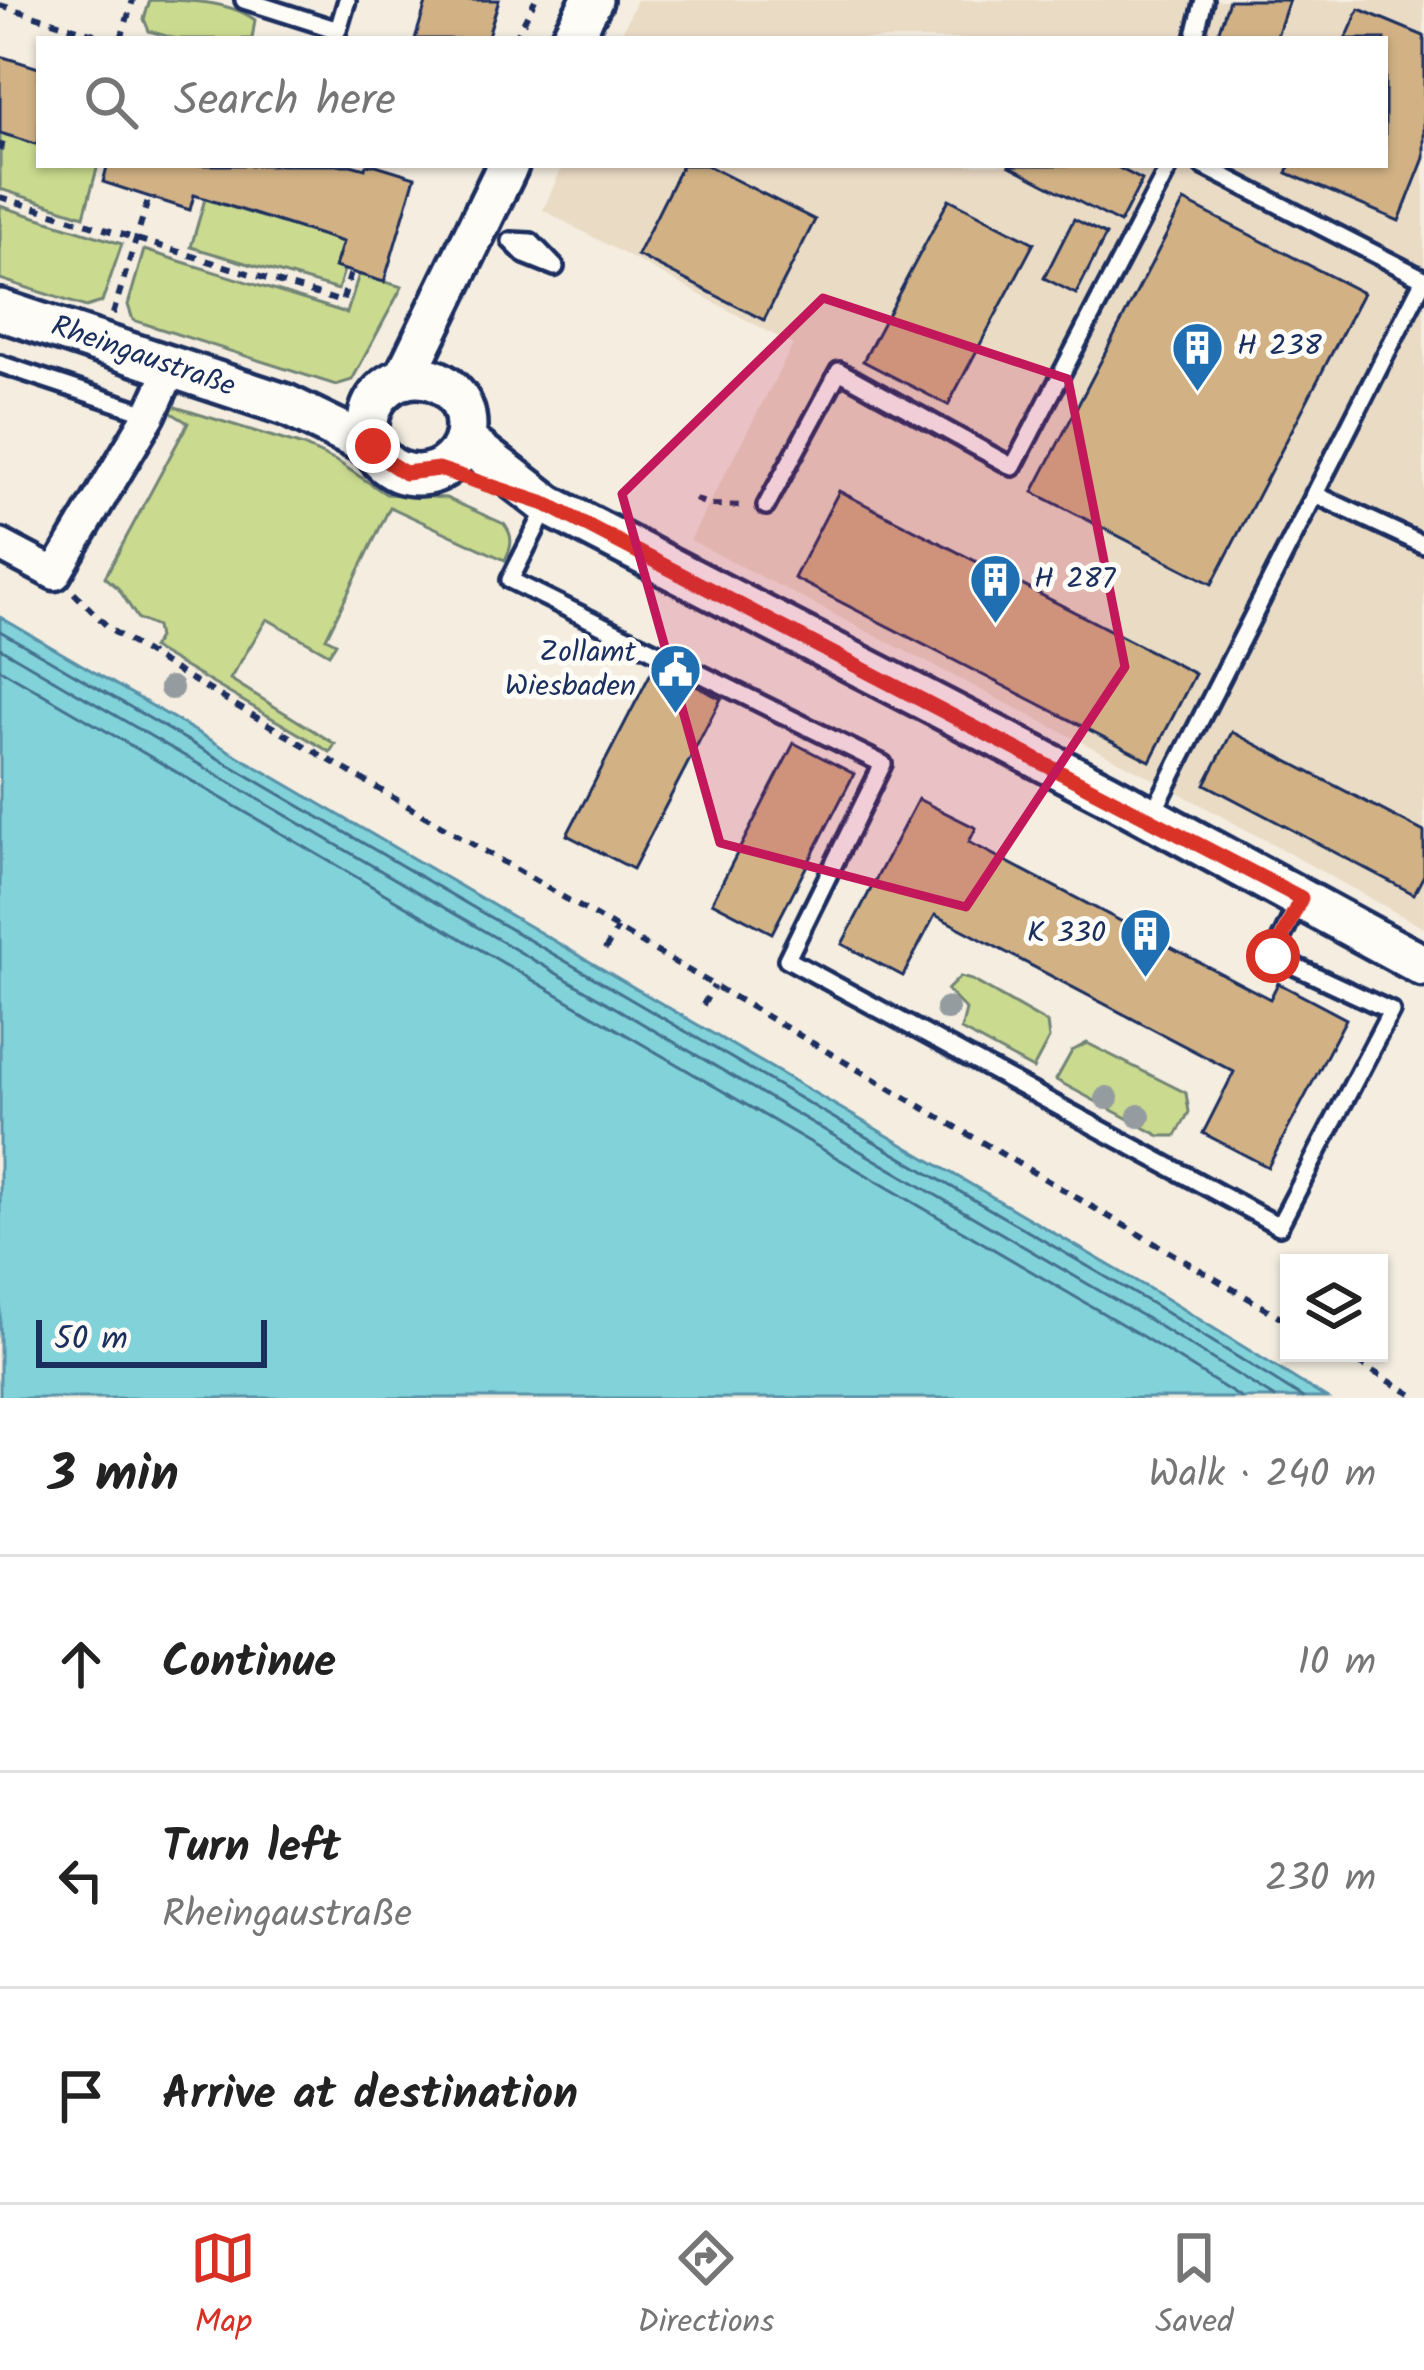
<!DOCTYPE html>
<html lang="en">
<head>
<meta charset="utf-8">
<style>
	body { margin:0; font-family:Kalam,sans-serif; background:#f2f2f2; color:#222 }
	.controls { position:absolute; right:36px; bottom:36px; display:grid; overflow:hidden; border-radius:0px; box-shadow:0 3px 9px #0004 }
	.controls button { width:108px; height:108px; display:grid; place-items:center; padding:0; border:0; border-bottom:3px solid #e0e0e0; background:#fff; color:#222; font:60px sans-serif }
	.scale { position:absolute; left:36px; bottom:30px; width:231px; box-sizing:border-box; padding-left:12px; border:6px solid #1b2f5e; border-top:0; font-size:33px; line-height:42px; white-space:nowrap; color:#1b2f5e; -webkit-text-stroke:9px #fdfcf7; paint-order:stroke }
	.stop { position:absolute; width:36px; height:36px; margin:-27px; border:9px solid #d93025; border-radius:50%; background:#fff }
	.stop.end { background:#d93025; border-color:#fff; box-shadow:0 3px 12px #0008 }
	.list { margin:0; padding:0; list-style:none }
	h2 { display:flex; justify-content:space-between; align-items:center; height:156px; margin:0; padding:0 48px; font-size:51px }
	h2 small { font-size:39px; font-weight:400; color:#767676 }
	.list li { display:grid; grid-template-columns:78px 1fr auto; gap:36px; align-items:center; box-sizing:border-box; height:216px; padding:0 48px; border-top:3px solid #e0e0e0 }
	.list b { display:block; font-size:45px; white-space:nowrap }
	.list p { margin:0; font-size:39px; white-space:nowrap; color:#767676 }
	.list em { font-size:39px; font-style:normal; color:#767676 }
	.icon { flex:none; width:66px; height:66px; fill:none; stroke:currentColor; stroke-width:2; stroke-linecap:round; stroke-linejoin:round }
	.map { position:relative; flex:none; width:1424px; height:1398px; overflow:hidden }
	.search { position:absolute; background:#fff; box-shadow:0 3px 9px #0004; left:36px; right:36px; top:36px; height:132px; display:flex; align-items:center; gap:30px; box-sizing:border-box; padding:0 42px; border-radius:0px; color:#767676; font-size:45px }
	.sheet { height:804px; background:#fff }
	nav { display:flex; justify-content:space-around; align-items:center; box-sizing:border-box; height:168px; border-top:3px solid #e0e0e0; background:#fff; font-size:33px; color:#767676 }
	nav a { display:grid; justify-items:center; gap:6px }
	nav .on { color:#d93025 }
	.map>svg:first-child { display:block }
	.built { fill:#eadbc5 }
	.green { fill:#cada8e; stroke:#728476; stroke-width:3 }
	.water { fill:#82d3d9; stroke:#5991a8; stroke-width:3 }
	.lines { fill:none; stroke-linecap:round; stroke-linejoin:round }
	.shore { stroke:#44718f; stroke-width:3 }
	.building { fill:#d2b285; stroke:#1b2f5e; stroke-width:3 }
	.service-casing { stroke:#1b2f5e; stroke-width:24 }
	.minor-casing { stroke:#1b2f5e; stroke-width:39 }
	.tertiary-casing { stroke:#1b2f5e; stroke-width:48 }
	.path { stroke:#1b2f5e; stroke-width:6; stroke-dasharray:9 9; stroke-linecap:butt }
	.service { stroke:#fdfcf7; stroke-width:15 }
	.minor { stroke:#fdfcf7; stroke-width:30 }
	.tertiary { stroke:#fdfcf7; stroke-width:39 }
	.tree { fill:#959c9f }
	.route { stroke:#d93025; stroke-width:15 }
	.marked { fill:#c2185b; fill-opacity:0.2; stroke:#c2185b; stroke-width:9; stroke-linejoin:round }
	.labels { text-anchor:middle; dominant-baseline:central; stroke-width:10; stroke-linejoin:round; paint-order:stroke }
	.poi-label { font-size:30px; fill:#1b2f5e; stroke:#fdfcf7; text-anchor:start }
	.street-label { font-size:30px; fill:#1b2f5e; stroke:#fdfcf7 }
</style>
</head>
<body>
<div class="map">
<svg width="1424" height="1398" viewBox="0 0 1424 1398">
	<rect width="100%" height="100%" fill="#f4ede0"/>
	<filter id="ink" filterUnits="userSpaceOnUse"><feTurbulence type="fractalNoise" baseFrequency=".00833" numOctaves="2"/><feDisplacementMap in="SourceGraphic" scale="24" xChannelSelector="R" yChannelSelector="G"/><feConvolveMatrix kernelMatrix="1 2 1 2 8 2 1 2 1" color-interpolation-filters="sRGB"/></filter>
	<g filter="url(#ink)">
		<path class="built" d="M637,0H1424V928L1165,785L690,540L793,345L543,210L563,165H1385V39H619Z"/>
		<path class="green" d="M150,0C184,0 228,0 255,20L252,39H176L149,31L144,19Z
			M0,133L39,145V165H98L84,216L0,189Z
			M205,199L343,242L335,267L344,270L338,290L191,247Z
			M0,206L122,244L102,302L86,307L0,279Z
			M144,250L347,313L359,274L402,287L352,380L336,385L133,320L128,305Z
			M172,406L303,446L338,462L386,494L446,498L504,524C514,536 512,547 505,560L390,507L326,638L336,643L329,654L267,619L230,679L335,744L330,752L152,648L158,638L156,627L138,619L118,588L105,577L188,423L165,409Z
			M960,977L972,980L1047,1023L1049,1039L1033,1069L961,1030L966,1010L947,990Z
			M1087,1043L1186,1093L1189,1112L1176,1136H1160L1056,1080L1072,1051Z"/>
		<path class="water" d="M0,617L1160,1295L1326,1398H0Z"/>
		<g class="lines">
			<path class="shore" d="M0,631L1154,1305L1303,1398
				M0,648L1146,1318L1275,1398
				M0,669L1137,1333L1241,1398"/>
		</g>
		<path class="building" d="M427,0H499L487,39H415Z
			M1229,0H1289L1276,39H1216Z
			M1359,9L1424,36V158L1399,221L1287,173L1290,165H1385V39H1346Z
			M0,56L39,68V145L0,133Z
			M102,165H351L365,169L366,165H376L415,177L384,282L335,267L343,242L194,195L190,210L103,182L107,167Z
			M682,165H706L815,220L764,320L637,255Z
			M1008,165H1113L1142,180L1120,223Z
			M949,199L1034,243L948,405L863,361Z
			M1184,201L1363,293L1212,584L1033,492Z
			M1074,219L1106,235L1076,294L1044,278Z
			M839,491L1195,674L1150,761L794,578Z
			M655,665L721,699L633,869L567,835Z
			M1232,732L1424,832V875L1414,894L1205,784Z
			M794,743L854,774L772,933L712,902Z
			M918,799L976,828L969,842L1270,999L1278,983L1346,1019L1268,1167L1203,1133L1234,1072L935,915L903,976L842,944Z"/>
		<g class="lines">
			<defs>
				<path id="service" d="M244,0L338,30L347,0
					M1194,39L1204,0
					M1202,165L1424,279
					M511,241L531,242L555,267L525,255Z
					M0,364L150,414
					M1314,494L1424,545
					M766,506L839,371L1013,467L1170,165
					M547,507L510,580L883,764L787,959L1279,1226L1391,1011L1273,956L1299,901
					M1151,817L1424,279"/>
				<path id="minor" d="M0,545L55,574L150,414L172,366"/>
				<path id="tertiary" d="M571,39L592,0
					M0,310L286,405L373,447
					M368 426a49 49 0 1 1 98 0a49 49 0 1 1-98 0Z
					M404,379L508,165
					M464,440L548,505L1106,793L1424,966"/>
			</defs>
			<use href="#service" class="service-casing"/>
			<use href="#minor" class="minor-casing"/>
			<use href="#tertiary" class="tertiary-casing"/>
			<path class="path" d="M0,5L110,39
				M121,39L133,0
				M515,39L535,0
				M0,151L5,135
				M0,197L342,302L351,272
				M113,314L149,197
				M695,499L709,505L745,506
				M74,593L111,630L160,661L1289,1322
				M605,950L617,929
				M703,1005L714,986
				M1287,1349L1289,1346
				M1342,1353L1418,1398"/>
			<use href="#service" class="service"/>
			<use href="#minor" class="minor"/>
			<use href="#tertiary" class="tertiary"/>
		</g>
		<g class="tree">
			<circle cx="171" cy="688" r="12"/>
			<circle cx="947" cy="1009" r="12"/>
			<circle cx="1107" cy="1098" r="12"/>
			<circle cx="1139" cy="1116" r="12"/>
		</g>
	</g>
	<g class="lines" filter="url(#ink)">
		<path class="route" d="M373,446L380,457L405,473L439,469L548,505L1301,898L1273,956"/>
	</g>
	<path class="marked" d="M823,298L1068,379L1125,667L966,907L720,843L622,494Z"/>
	<defs>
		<symbol id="building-pin" viewBox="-11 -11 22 30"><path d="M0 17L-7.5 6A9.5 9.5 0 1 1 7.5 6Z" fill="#1f6fb2" stroke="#fdfcf7"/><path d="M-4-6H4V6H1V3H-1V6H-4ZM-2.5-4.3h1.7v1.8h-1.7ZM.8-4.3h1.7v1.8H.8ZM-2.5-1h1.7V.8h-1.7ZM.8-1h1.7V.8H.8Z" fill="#fff"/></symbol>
		<symbol id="civic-pin" viewBox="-11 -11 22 30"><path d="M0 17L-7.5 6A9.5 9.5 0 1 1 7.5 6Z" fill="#1f6fb2" stroke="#fdfcf7"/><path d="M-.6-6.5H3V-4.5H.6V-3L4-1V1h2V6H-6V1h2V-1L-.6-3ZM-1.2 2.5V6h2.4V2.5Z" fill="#fff"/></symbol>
	</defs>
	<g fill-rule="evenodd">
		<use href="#building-pin" x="1168" y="318" width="59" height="81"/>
		<use href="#building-pin" x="966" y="550" width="59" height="81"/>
		<use href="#civic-pin" x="646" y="640" width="59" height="81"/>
		<use href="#building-pin" x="1116" y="904" width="59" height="81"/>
	</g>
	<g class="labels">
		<g class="poi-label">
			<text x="1237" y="347">H 238</text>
			<text x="1034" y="580">H 287</text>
			<text x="636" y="653" text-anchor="end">Zollamt<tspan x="636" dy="34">Wiesbaden</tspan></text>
			<text x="1106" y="934" text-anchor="end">K 330</text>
		</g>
		<g class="street-label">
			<text transform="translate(143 357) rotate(19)">Rheingaustraße</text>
		</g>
	</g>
</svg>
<div class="controls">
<button><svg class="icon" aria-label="layers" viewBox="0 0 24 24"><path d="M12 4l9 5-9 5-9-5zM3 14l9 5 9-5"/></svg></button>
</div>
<div class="scale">50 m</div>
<div class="stop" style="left:1273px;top:956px"></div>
<div class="stop end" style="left:373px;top:446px"></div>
<div class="search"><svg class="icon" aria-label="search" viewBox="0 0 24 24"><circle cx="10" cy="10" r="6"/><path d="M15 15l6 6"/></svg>Search here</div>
</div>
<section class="sheet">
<h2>3 min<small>Walk · 240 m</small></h2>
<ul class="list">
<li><svg class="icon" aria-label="ahead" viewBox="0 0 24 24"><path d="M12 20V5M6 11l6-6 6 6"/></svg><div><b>Continue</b></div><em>10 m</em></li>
<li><svg class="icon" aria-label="left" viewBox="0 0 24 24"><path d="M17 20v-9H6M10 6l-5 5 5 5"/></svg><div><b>Turn left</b><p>Rheingaustraße</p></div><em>230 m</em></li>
<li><svg class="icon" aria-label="arrive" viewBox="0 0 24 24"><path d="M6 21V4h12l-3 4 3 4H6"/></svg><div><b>Arrive at destination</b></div></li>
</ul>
</section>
<nav>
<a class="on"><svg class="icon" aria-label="map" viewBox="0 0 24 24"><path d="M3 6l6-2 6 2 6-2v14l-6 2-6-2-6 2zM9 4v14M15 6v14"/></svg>Map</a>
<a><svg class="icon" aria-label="directions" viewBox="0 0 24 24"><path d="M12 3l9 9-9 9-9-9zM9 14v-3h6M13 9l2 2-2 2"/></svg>Directions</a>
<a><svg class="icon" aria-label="saved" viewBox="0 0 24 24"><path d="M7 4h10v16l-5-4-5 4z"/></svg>Saved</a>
</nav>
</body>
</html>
